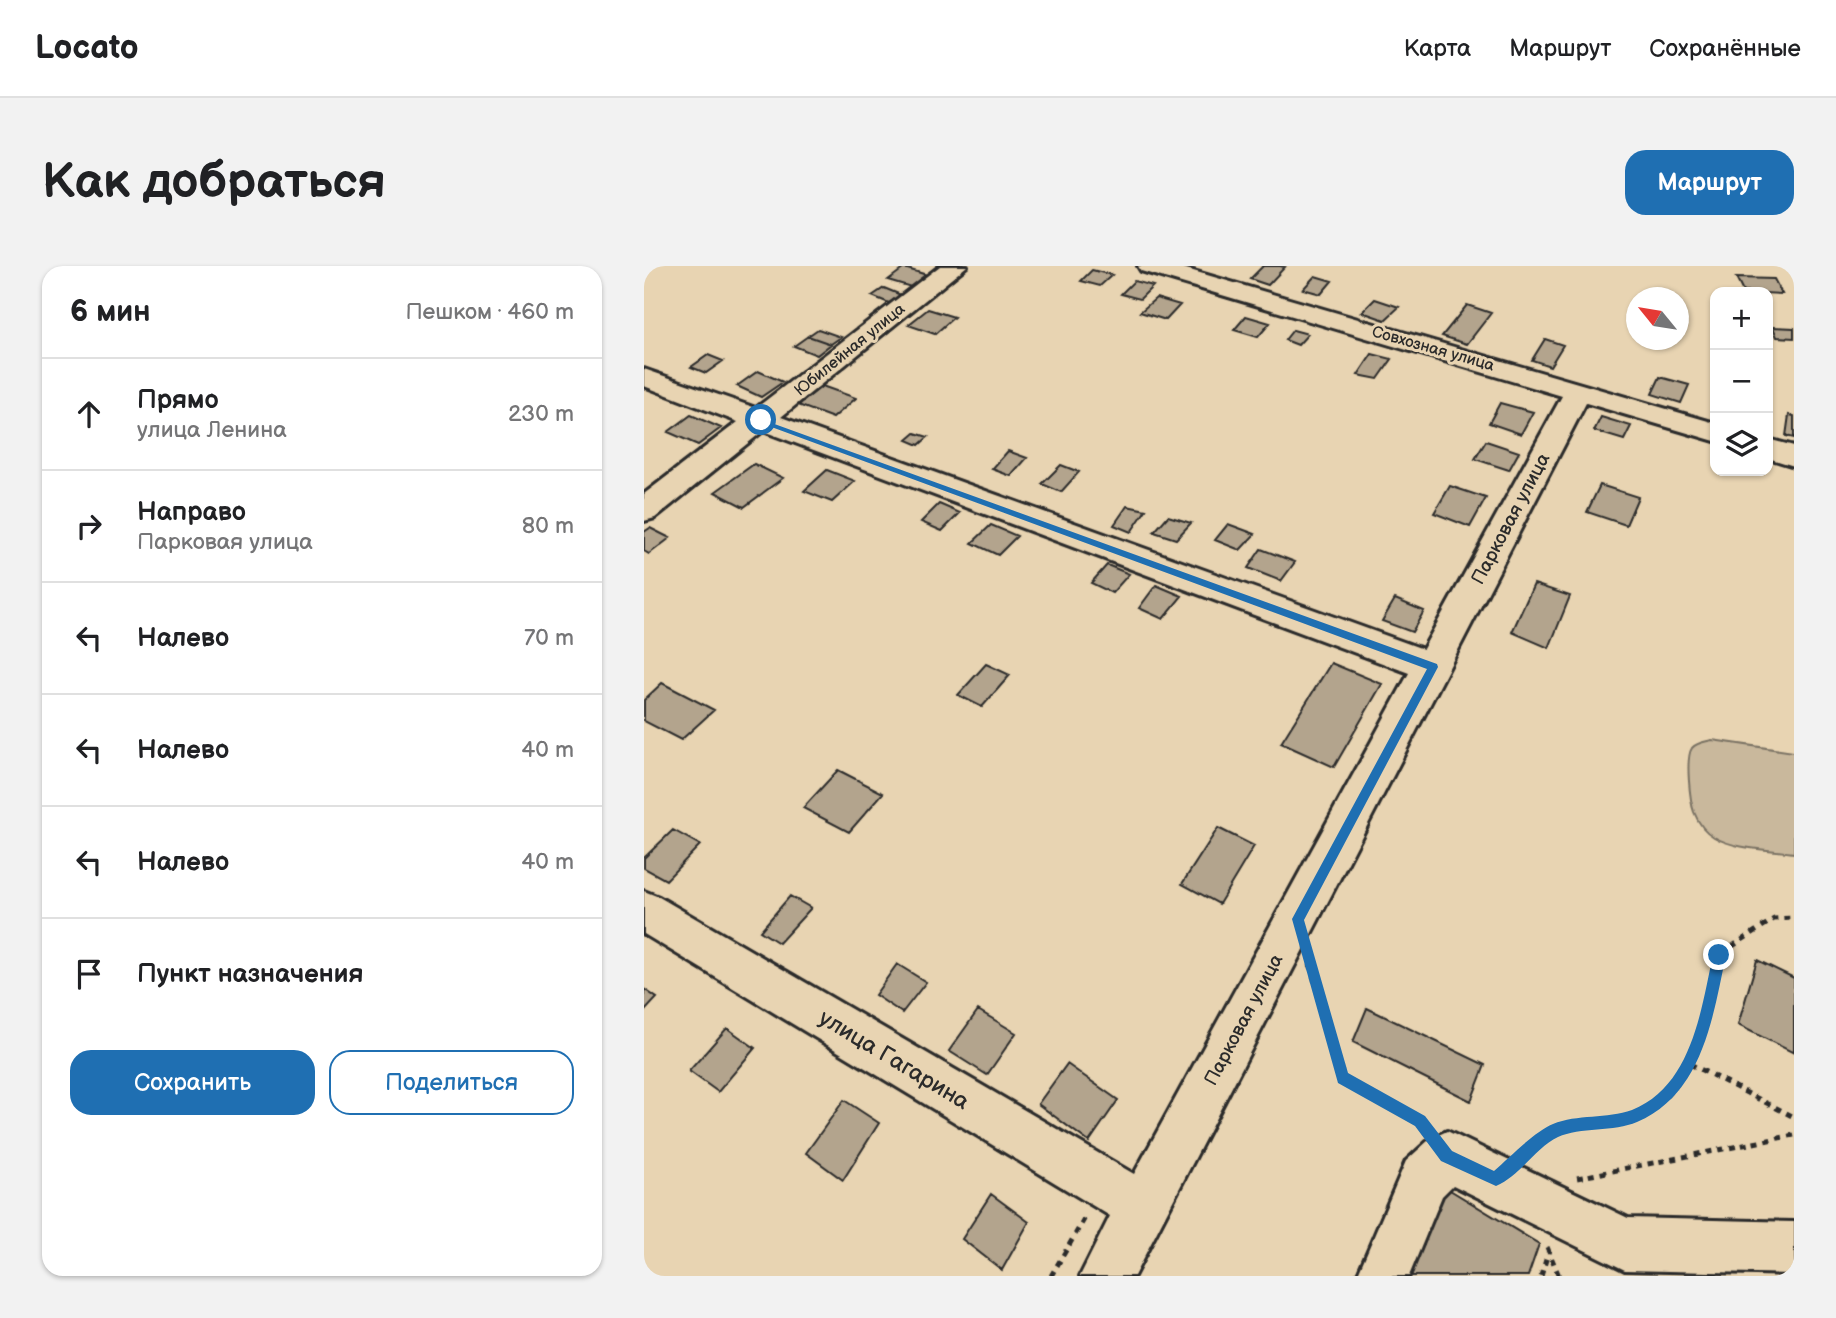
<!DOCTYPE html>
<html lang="ru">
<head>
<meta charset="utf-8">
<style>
	body { margin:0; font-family:"Balsamiq Sans",sans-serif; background:#f2f2f2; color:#202124 }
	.controls { position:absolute; right:21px; top:21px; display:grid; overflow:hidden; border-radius:14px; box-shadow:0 2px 5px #0004 }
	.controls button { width:63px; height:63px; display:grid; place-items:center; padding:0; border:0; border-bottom:2px solid #e0e0e0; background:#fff; color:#202124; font:35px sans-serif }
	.compass { position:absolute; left:982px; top:21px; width:63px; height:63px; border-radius:50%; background:#fff; box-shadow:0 2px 5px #0004; rotate:300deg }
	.stop { position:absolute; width:21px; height:21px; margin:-16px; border:5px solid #1f6fb2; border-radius:50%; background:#fff }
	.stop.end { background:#1f6fb2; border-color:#fff; box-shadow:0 2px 7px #0008 }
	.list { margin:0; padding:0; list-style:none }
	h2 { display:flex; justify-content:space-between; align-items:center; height:91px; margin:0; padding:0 28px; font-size:30px }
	h2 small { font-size:23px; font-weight:400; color:#757577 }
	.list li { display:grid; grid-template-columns:46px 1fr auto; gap:21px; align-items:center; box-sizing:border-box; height:112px; padding:0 28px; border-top:2px solid #e0e0e0 }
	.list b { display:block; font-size:26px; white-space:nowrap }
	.list p { margin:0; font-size:23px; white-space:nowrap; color:#757577 }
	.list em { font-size:23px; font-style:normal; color:#757577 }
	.actions { display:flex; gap:14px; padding:21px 28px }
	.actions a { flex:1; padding:16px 0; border:2px solid #1f6fb2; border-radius:21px; text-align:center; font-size:24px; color:#1f6fb2 }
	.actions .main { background:#1f6fb2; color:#fff }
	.icon { flex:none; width:38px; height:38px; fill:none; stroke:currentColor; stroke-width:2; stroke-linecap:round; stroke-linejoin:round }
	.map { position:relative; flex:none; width:1150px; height:1010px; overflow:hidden; border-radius:21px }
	header { display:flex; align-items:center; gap:42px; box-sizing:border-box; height:98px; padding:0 35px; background:#fff; border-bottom:2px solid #e0e0e0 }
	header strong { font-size:33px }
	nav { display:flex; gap:38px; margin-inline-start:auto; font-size:24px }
	.intro { display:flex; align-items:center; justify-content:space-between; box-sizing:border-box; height:168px; padding:0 42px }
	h1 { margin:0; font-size:49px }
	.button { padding:18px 32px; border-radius:21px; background:#1f6fb2; color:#fff; font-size:24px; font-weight:700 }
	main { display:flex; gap:42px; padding:0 42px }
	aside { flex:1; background:#fff; border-radius:21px; box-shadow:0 2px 5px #0004 }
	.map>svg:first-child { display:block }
	.green { fill:#c9b89c; stroke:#7a7264; stroke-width:2 }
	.building { fill:#b3a48d; stroke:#2b2b2b; stroke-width:2 }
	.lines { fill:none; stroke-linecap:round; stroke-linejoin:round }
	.minor-casing { stroke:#2b2b2b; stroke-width:6 }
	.path { stroke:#2b2b2b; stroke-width:5; stroke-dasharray:6 6; stroke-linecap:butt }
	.minor { fill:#e8d4b2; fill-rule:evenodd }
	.route { fill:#1f6fb2 }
	.labels { text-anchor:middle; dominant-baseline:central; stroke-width:6; stroke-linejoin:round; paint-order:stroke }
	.far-street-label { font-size:16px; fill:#2b2b2b; stroke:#e8d4b2 }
	.street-label { font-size:19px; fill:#2b2b2b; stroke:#e8d4b2 }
	.near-street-label { font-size:23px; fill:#2b2b2b; stroke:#e8d4b2 }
</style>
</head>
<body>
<header>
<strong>Locato</strong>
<nav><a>Карта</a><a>Маршрут</a><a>Сохранённые</a></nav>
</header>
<div class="intro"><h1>Как добраться</h1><a class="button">Маршрут</a></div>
<main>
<aside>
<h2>6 мин<small>Пешком · 460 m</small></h2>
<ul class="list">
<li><svg class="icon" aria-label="ahead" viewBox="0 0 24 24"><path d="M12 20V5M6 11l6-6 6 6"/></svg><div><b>Прямо</b><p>улица Ленина</p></div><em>230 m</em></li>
<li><svg class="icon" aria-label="right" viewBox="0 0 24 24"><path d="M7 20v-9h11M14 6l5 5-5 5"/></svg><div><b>Направо</b><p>Парковая улица</p></div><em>80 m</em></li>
<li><svg class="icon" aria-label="left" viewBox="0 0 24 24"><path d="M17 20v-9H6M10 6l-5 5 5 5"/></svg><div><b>Налево</b></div><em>70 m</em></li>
<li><svg class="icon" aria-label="left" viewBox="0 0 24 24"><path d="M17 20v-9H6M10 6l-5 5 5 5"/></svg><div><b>Налево</b></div><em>40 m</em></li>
<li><svg class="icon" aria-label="left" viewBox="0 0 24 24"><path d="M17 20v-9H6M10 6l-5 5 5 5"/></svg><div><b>Налево</b></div><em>40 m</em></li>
<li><svg class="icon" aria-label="arrive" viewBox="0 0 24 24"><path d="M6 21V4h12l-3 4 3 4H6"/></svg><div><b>Пункт назначения</b></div></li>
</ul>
<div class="actions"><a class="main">Сохранить</a><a>Поделиться</a></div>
</aside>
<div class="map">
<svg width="1150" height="1010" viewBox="0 0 1150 1010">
	<rect width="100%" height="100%" fill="#e8d4b2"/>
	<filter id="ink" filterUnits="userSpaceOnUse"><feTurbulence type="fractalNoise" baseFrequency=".0143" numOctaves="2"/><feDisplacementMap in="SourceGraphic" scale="14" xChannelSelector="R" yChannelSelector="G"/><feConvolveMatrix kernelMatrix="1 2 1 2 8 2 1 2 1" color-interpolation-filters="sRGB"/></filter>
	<g filter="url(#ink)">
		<path class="green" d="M1068,474L1150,486V587C1125,583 1092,584 1070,571C1061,566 1054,556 1050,546C1046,535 1041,492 1048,482C1053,476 1061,476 1068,474Z"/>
		<path class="building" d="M619,0H636L641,1L624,19L606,13Z
			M260,2L283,9L267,21L244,14Z
			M448,4L468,9L456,20L437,15Z
			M671,10L688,15L677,28L659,23Z
			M1092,12L1130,13L1138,28L1099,26Z
			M490,15L509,20L496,33L477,28Z
			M240,22L257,29L245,37L228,30Z
			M512,32L536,39L522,54L496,46Z
			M731,33L755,41L741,54L718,46Z
			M823,39L847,47L823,78L798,70Z
			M284,43L310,51L291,68L264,59Z
			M602,50L626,57L614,71L590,64Z
			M1129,61L1150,62V72L1133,71Z
			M174,63L197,71L187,78L164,70Z
			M649,64L664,68L654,79L641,74Z
			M164,70L187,78L173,89L150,80Z
			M901,73L919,79L906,100L888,94Z
			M728,88L748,93L734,113L714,109Z
			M64,89L79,95L62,107L47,101Z
			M114,105L139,116L117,131L93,120Z
			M1016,111L1045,119L1037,137L1008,128Z
			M178,120L212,132L189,152L154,139Z
			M856,137L889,146L877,168L845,157Z
			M47,149L77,162L54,179L24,166Z
			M1145,149L1150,150V172L1142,170Z
			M957,151L987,160L980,174L950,165Z
			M271,167L284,171L275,179L263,174Z
			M842,175L875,186L865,204L831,193Z
			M364,185L383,192L367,210L348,203Z
			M110,198L139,212L100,241L71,226Z
			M417,199L435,206L417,226L398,218Z
			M183,204L211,215L188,236L160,225Z
			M956,219L994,231L982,259L943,246Z
			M806,220L842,232L826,261L790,247Z
			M295,238L316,247L298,265L277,256Z
			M483,240L502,244L487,266L470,259Z
			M524,250L547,257L532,273L510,266Z
			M584,258L611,268L596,284L571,274Z
			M347,259L373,270L354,289L328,277Z
			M6,262L26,272L5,288L0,285V266Z
			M617,283L651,296L637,315L604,302Z
			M463,299L485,308L468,327L447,317Z
			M890,318L926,330L905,382L868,366Z
			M512,319L538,330L519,353L495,342Z
			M751,333L780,345L768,366L738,355Z
			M687,397L738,418L690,501L637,477Z
			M342,398L366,409L338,441L314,429Z
			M18,417L70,444L37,474L0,455V434Z
			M194,504L239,527L205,566L159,542Z
			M574,562L610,580L575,638L538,618Z
			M29,564L56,579L22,614L0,602V592Z
			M146,630L167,642L135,677L116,665Z
			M1113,694L1150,712V787L1094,759Z
			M253,698L282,716L258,747L231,729Z
			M0,723L13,732L0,746Z
			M723,742L841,799L827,835L709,776Z
			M334,744L372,767L343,809L305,785Z
			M83,762L111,782L74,826L45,805Z
			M423,798L474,834L445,876L394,838Z
			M200,834L235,857L199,914L162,887Z
			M801,921L895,978L884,1010H764Z
			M347,928L385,956L358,1004L318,973Z"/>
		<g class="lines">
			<defs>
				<path id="minor" d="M296,0H323L137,151L779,383L918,130L497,5L494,0H532L1071,157V175L942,137L490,1010H436L466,950L0,668V625L15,631L490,908L765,407L119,165L11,252L0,255V228L94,156L0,120V103L112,142Z
					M1124,173L1150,180V200L1124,192Z
					M803,865L984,952L1150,956V1008L981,1004L809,919L798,930L765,1010H713L762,895L786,873Z"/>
			</defs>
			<use href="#minor" class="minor-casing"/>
			<path class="path" d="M666,698L699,812L776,855L781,862
				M1046,798L1150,851
				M881,889C919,854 932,863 978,853C1050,839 1063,748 1075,689L1130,653L1150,652
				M933,912L1150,869
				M903,981L915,1010
				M407,1010L442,950
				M897,1010L905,984"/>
			<use href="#minor" class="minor"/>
		</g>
	</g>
	<path class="route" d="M114,152L793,398L794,401L660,654L704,807L781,850L808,885L850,905C866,891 890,866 909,858C933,848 963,853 988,844C1048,820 1057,744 1069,689L1075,683L1082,689C1069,750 1059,828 993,856C970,866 936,861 914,871C891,882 876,910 852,920L797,895L771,860L694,817L648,653L783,403L114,156Z"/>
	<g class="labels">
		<g class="far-street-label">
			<text transform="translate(789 83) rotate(16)">Совхозная улица</text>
			<text transform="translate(206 84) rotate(-39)">Юбилейная улица</text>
		</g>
		<g class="street-label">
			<text transform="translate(867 253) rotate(-62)">Парковая улица</text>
			<text transform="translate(600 754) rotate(-62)">Парковая улица</text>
		</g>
		<g class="near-street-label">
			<text transform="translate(250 794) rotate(31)">улица Гагарина</text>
		</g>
	</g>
</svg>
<div class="controls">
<button>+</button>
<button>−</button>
<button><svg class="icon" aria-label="layers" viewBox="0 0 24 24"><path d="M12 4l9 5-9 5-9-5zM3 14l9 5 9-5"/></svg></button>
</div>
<svg class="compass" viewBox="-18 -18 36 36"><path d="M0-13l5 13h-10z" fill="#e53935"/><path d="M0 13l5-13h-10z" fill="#757577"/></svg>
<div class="stop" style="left:117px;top:154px"></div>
<div class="stop end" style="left:1075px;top:689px"></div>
</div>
</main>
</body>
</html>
